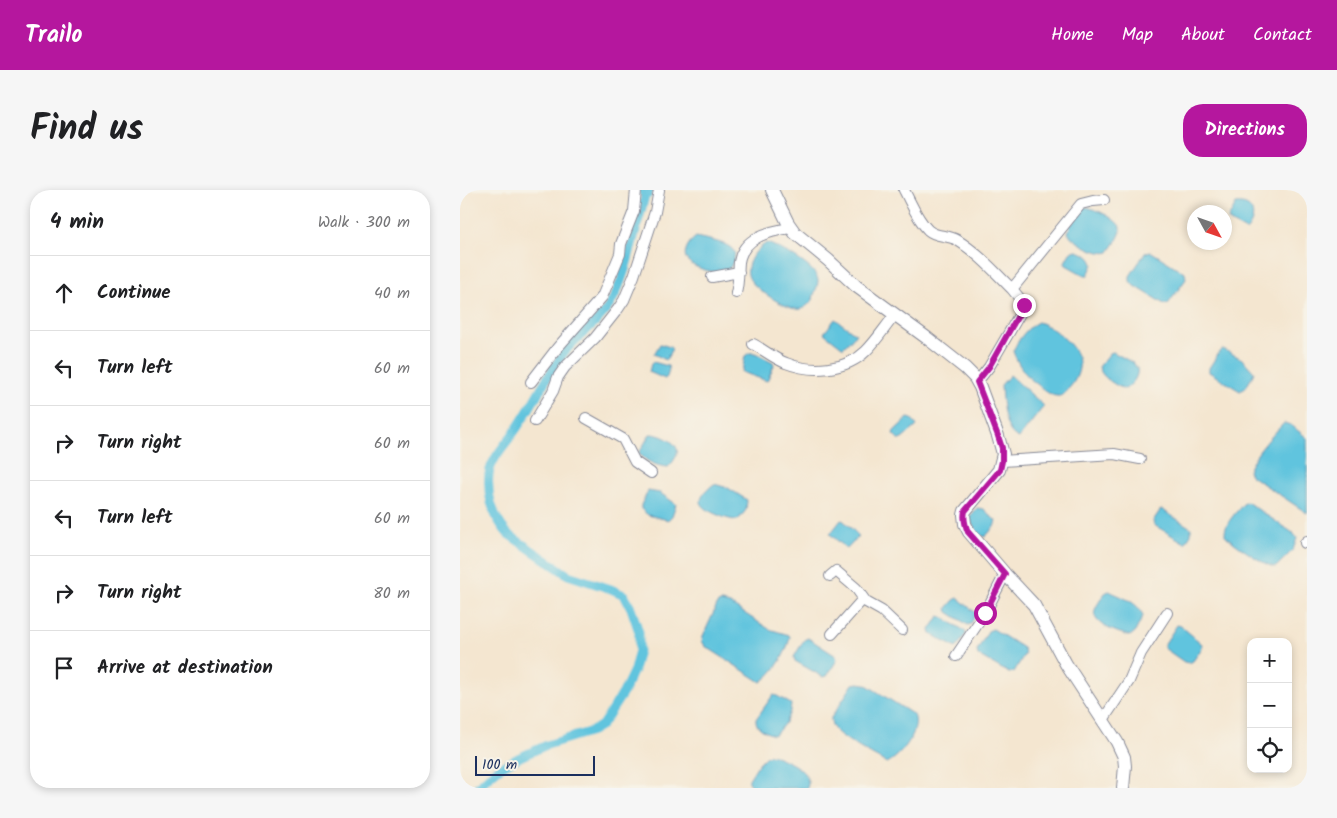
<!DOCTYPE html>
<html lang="en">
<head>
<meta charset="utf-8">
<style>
	body { margin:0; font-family:Kalam,sans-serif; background:#f6f6f6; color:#202124 }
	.controls { position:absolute; right:15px; bottom:15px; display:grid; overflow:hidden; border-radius:10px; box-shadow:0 2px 8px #0003 }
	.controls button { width:45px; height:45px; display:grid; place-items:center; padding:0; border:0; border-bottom:1px solid #e0e0e0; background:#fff; color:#202124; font:25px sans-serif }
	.compass { position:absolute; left:727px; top:15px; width:45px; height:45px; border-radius:50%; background:#fff; box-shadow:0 2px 8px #0003; rotate:130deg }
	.scale { position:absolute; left:15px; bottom:12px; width:120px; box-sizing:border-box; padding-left:5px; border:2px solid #1b2f5e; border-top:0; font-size:14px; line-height:18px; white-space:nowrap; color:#1b2f5e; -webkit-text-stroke:4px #f7f3e8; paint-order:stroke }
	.stop { position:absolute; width:15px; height:15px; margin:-11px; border:4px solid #b5179e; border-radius:50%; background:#fff }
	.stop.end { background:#b5179e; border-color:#fff; box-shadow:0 1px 5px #0008 }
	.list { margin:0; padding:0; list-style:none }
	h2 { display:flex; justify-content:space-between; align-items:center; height:65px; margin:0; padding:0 20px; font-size:21px }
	h2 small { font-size:16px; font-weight:400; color:#757577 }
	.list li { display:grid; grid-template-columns:32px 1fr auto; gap:15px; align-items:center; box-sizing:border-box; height:75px; padding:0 20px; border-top:1px solid #e0e0e0 }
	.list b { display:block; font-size:19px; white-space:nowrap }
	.list em { font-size:16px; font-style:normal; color:#757577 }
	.icon { flex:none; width:28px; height:28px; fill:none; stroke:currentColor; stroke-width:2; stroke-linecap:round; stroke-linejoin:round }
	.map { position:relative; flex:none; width:847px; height:598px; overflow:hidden; border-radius:20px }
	header { display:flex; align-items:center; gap:30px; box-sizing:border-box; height:70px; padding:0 25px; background:#b5179e; color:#fff }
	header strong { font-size:24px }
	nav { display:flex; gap:28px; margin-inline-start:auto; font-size:18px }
	.intro { display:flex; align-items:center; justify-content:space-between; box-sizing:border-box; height:120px; padding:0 30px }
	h1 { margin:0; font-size:35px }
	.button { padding:12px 22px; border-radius:20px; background:#b5179e; color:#fff; font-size:18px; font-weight:700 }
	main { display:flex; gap:30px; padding:0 30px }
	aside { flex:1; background:#fff; border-radius:20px; box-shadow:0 2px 8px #0003 }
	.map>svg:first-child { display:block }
	.water { fill:#60c4de; stroke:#3e7a9e }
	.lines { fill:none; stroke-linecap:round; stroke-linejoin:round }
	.canal { stroke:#60c4de; stroke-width:9 }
	.river { stroke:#60c4de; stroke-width:15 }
	.minor-casing { stroke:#888a97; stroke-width:12 }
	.tertiary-casing { stroke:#888a97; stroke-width:14 }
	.minor { stroke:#fff; stroke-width:10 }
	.tertiary { stroke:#fff; stroke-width:12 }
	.route { stroke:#b5179e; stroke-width:6 }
</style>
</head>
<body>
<header>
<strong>Trailo</strong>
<nav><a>Home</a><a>Map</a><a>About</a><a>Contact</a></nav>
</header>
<div class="intro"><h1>Find us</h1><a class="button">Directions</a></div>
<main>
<aside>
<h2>4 min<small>Walk · 300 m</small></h2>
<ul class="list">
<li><svg class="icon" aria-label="ahead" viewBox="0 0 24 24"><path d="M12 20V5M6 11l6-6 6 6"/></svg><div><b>Continue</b></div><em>40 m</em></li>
<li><svg class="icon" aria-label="left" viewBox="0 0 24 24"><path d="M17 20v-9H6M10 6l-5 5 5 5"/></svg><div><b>Turn left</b></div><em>60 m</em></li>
<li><svg class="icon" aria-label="right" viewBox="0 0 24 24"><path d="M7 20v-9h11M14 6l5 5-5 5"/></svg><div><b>Turn right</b></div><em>60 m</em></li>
<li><svg class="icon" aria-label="left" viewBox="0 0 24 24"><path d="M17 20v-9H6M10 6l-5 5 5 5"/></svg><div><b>Turn left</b></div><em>60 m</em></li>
<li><svg class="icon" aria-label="right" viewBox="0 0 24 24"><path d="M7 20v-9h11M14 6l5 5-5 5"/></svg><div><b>Turn right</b></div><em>80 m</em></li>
<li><svg class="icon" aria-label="arrive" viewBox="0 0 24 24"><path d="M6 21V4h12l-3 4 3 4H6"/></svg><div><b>Arrive at destination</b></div></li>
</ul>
</aside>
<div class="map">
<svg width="847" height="598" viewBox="0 0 847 598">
	<rect width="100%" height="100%" fill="#f7f3e8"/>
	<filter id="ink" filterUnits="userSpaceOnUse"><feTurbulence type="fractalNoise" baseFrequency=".02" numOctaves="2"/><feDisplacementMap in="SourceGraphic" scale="10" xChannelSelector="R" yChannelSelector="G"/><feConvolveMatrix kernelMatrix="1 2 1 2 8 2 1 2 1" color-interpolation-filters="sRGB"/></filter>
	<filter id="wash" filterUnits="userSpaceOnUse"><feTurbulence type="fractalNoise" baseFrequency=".0096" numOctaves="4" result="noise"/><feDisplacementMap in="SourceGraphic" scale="20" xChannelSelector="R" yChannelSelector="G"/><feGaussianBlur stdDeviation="1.12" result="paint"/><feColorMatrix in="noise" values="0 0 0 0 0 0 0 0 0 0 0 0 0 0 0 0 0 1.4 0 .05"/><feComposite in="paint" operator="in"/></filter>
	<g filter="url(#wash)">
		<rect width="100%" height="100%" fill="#f4e6d0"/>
		<path class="water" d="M776,14C795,12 797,29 786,41L770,32L768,29Z
			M624,17C633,17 661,30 661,40C660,47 653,56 649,62C639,66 614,52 608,43L610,36Z
			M236,47C246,50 280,53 274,68C272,76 269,80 262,84C250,81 220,77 226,60C228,54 231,51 236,47Z
			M307,53C318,57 358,77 358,91C358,98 353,103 353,110C350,113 345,118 341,119C330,122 297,100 291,91C281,78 295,59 307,53Z
			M614,60C622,63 630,64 633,74L628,85H624L606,75L605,72L610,63Z
			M690,61L725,83L726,89L708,114H704L672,94L670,91V86L685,63Z
			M375,129L396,144L384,157H382L364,143Z
			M578,132C594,137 622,159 619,178C618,185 614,193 609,198C607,202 602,207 597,206C590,206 582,198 577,194C566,187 557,173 553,161C559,149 566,138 578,132Z
			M200,154L210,157L212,159L206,170L194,164Z
			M763,159L782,169L794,182C792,188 786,199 780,201L749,182V178L760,161Z
			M653,162L673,173L677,178C679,186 672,195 665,199C656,196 641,187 639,177L650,163Z
			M289,163H295L313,172L314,175L307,191L282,182L285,166Z
			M193,172L208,176L209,179L207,187L205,189L189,182L191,174Z
			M550,185L584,216L559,248C543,243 542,210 541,195Z
			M448,228L452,229L457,236L442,249L439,250L433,244L434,241Z
			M824,233L831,235L847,248V323L790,285L788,281C795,263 811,247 824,233Z
			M190,244C199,244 214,250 217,259C219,264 212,274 208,277C197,276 186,272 179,263Z
			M254,294L268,298L287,310L286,320L278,330C270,331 239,320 241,310C242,304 249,298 254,294Z
			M188,301L200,303L216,314L212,326L208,330L188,325L181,319V315Z
			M787,312L833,343L837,348L833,360L816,377C806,377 773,353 765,345C764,333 777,322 784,313Z
			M517,318L524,319L536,331L534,337L525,347C517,345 511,334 510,327Z
			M701,319L731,338V344L725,353L694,335L693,331Z
			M381,330L384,331L399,346L387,359L370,344Z
			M649,401C661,407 679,412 683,426L675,442L670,446C660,443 630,435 635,420C637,414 642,408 645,403Z
			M498,408L516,423L511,434L508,435L488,422L487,418L494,410Z
			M261,412L270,414L309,439L329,445L330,447C327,462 315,483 301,492L245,456L242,451L243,446L258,413Z
			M479,426L482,427L505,441L506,444L496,458L471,444L470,440Z
			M717,435L721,436L742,454V458L733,471L729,473L724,472L704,458V455Z
			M533,439L563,458L565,463L554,482L549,483L518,465L517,461L528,441Z
			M348,448L376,466L377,470L367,486L363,487L335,471L334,467L344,450Z
			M398,493L405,494L454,525C461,541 441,566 427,573C415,567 383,549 375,540C372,536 371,533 371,528L393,494Z
			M313,505L317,506L331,514C331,525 322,540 313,545C306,542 295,538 296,529Z
			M313,565C325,570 354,581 347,598H294L289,592V589L299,573L306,566Z"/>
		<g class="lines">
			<path class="canal" d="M16,598L39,578L60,567L87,555L132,541L142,535L163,503L174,480L179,460V442L171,418L164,405L151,399L108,385L48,344C33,327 27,306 29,284C32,266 50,250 59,235C76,210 88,181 108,158C122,143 142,129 152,111C164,89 170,62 176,39C180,26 183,14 186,2"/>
			<path class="river" d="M186,2V0"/>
		</g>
	</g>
	<g filter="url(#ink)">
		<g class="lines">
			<defs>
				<path id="minor" d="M444,0C451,13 457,29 468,40C477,48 487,44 497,50C518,63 534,81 552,99L621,14L633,11L644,10
					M252,87L279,82
					M276,103C279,92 278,83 279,72C283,47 310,41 331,38
					M293,154C304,160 315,169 326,173C351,183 386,181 406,161C417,150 425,137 435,125
					M71,192L98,157L142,107L160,64L161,54L174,21L176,0
					M517,192L529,177L565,115L552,99
					M126,228L163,249L175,272L191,283
					M75,231L93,201L98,187L105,177L135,148L158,119L164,110L174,86L195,22L199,0
					M542,271L654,264L680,269
					M845,353L847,351
					M370,386L376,381L396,398L406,412L422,421L442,440
					M372,444L403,409
					M496,466L525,423L545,384
					M643,530L669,491L681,463L707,423"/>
				<path id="tertiary" d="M312,0L328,33L335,43L368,70L396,96L467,148L505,178L515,188L520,197L538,246L543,264L539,280L505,321L504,325L505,334L509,342L545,384L574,415L606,474L657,552L664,567L665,576L663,598"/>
			</defs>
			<use href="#minor" class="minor-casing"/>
			<use href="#tertiary" class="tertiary-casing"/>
			<use href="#minor" class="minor"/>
			<use href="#tertiary" class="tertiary"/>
		</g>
	</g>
	<g class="lines" filter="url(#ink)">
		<path class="route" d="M525,423L545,384L508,342C505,335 503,329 505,321L540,280L542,271V258L538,246L517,192L529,177L564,115"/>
	</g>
</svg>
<div class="controls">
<button>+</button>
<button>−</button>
<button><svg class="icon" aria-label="locate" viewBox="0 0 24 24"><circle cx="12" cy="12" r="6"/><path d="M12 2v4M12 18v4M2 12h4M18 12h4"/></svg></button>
</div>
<svg class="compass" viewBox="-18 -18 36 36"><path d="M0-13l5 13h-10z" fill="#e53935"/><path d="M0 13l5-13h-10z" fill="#757577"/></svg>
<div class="scale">100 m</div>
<div class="stop" style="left:525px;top:423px"></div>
<div class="stop end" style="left:564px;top:115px"></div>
</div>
</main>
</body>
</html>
